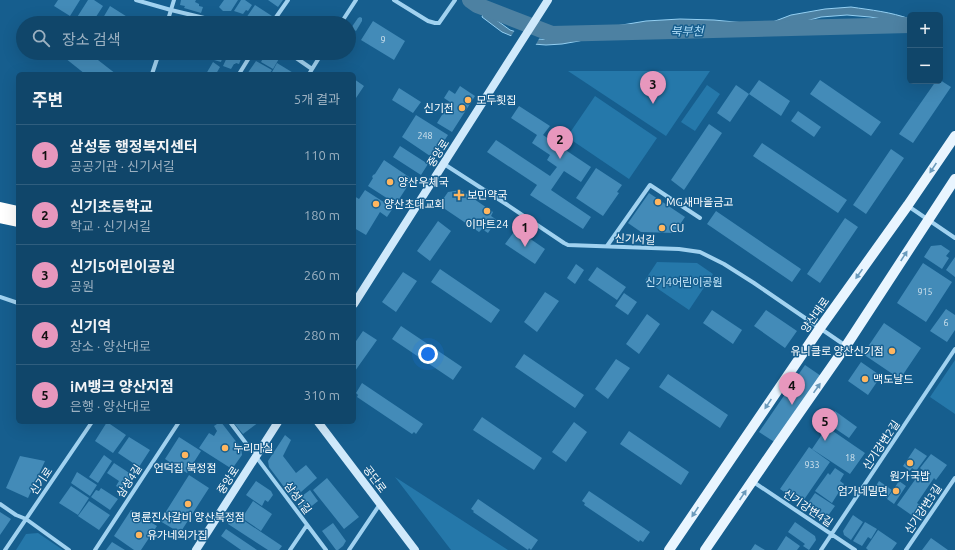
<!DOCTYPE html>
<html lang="ko">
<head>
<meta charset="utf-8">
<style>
	body { margin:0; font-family:Ubuntu,"Noto Sans KR",sans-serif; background:#1e5072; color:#f1f3f6 }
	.controls { position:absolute; right:12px; top:12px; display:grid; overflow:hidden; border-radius:6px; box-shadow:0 4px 16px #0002 }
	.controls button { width:36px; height:36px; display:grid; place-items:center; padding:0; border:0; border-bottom:1px solid #305e7e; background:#10466a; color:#f1f3f6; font:20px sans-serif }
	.you { position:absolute; left:428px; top:354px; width:14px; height:14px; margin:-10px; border:3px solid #fff; border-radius:50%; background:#1a73e8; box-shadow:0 0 0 6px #1a73e833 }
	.badge { display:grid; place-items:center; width:26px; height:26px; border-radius:50%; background:#e797bd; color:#111; font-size:13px; font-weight:700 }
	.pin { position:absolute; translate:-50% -33px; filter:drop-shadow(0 1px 2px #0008) }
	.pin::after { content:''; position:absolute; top:21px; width:14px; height:12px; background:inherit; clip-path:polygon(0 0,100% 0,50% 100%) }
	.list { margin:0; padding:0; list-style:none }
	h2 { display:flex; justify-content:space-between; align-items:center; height:52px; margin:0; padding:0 16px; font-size:17px }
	h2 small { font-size:13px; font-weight:400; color:#9cb1c1 }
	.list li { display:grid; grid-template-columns:26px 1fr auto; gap:12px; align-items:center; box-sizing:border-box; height:60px; padding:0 16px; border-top:1px solid #305e7e }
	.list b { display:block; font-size:15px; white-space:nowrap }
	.list p { margin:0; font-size:13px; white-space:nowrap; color:#9cb1c1 }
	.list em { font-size:13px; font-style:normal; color:#9cb1c1 }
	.icon { flex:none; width:22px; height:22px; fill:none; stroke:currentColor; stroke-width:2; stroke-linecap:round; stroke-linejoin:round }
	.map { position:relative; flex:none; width:955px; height:550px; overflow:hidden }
	.search { position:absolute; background:#10466a; box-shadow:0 4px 16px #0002; left:16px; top:16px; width:340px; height:44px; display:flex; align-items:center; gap:10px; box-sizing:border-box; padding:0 14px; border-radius:22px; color:#9cb1c1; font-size:15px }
	.panel { position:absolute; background:#10466a; box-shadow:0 4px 16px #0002; left:16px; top:72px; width:340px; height:352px; border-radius:6px }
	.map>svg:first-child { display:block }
	.green { fill:#2578aa }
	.water { fill:#4d81a2; stroke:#93cff2 }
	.pier { fill:#165e8e }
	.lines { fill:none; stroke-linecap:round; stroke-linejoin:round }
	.river { stroke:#4d81a2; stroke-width:16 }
	.building { fill:#438bb8 }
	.street { stroke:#a1d2f0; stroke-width:4 }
	.secondary { stroke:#cfe9fb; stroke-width:8 }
	.primary { stroke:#e9f5ff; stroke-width:10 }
	.highway { stroke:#fff; stroke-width:12 }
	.oneway { fill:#6a9abb }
	.poi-dot { fill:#ffb65f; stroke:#165e8e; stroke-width:1.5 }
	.labels { text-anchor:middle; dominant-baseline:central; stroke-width:3; stroke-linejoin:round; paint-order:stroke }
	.number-label { font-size:9px; fill:#d0e2ed }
	.poi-label { font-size:11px; fill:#fff; stroke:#165e8e; text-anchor:start }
	.street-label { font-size:11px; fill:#fff; stroke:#165e8e }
	.park-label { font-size:11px; fill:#c7e8fb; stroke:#165e8e }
	.water-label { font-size:12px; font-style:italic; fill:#addbf7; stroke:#165e8e }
</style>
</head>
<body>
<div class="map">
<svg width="955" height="550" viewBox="0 0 955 550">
	<rect width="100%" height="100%" fill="#165e8e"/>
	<path class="green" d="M568,71H710L666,136Z
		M707,85L720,94L695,131L681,122Z
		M595,96L657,138L629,179L567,137Z
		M657,262L697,263L713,274L689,310L645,280Z
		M955,360V414L930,397Z
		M395,477L508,550H451Z
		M38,533L63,550H16L26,534Z"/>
	<path class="water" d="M851,7C871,10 891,12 910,19V27L888,20L870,17L847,15L821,17L776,29H708L669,27L635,29L613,32L579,41L562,44L546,45L533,44L514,37L502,32L482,17L484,11L510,30L538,39L553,40L570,39L583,35L592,30L646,21L680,19L714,20L755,24L770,23L791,15L825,9Z"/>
	<path class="pier" d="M515,30L526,34L540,37L535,46L532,45L510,38Z"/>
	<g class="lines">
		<path class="river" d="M470,0L477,5L552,34L910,25"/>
	</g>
	<path class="building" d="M58,0H80L70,16L54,6Z
		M88,0H94L103,6L92,23H76L74,22Z
		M181,0H196L195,2L199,4V6L203,7L201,13L184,8L185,6L180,5Z
		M224,0H238L231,11H223L219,7Z
		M241,0H245L252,5L248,11L246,10L243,14L234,11Z
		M268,0H283L278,7Z
		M255,5L272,16L267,23H254L246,18Z
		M110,6L129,18L126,23H100Z
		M360,17L362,18V21L356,31L351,28L358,18Z
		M373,21L405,41L394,60L361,40Z
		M61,53H89L116,74H85L60,54Z
		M215,53H226L225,59H222L221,62L214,60Z
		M229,53L241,59L239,64L236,63L235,64H234L231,69L223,66Z
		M266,53H274L280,57L273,69L261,62Z
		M256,61L272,70L269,74H247Z
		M213,62L220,67L216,74H206Z
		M277,63L295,74H271Z
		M354,79L364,86L354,101Z
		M759,80L790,101L781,116L749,94Z
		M820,80L881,122L871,136L810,94Z
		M940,80L951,87L913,143L899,134L936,81H940Z
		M736,85L749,94L730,122L717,113Z
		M460,86L475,96L452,132L437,123L450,102L444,98L449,90L455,94Z
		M399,88L421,102L413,113L392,100Z
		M519,106L550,126L543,135L591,167L581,182L564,171L551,190L591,217L583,229L530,195L537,185L487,152L496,140L550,176L557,167L547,160L550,155L532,143L537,135L511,118Z
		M798,111L821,127L814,137L791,121Z
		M416,115L448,135L433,158L402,137Z
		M709,124L722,133L684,190L671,180Z
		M762,143L847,200L838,213L753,156Z
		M400,146L428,164L421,175L393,157Z
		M891,149L904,158L866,214L853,205Z
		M384,160L412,179L396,204L368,186L373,178L372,177L373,175L375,174Z
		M596,168L622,185L617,192L619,193L603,216L576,198Z
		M365,190L393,208L387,217L380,212L366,235L354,228V196L359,199Z
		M461,190L493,212L491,216L497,220L488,233L482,229L479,232L439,205L448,192Z
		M649,193L685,217L674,233L641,232L628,223Z
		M716,211L801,269L792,282L707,224Z
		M845,218L858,227L820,283L807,274Z
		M438,221L451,231L430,261L417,251Z
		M516,229L545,249L535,264L505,244Z
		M941,245L950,251L946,256L949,258L942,269L924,257L931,246Z
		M955,257V277L946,270Z
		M923,263L952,282L926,322L897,303Z
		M576,264L584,270L575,284L567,278Z
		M597,267L626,287L617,300L588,280Z
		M440,269L500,310L491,323L431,282Z
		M403,272L417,281L396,312L382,302Z
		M545,292L559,301L537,332L524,322Z
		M624,293L637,302L628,315L615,306Z
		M946,309L955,315V330L947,342L930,331Z
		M712,310L742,330L733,344L703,323Z
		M766,310L797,331L785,348L754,326Z
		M647,314L660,324L639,354L626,344Z
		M884,323L921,348L900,379L863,354Z
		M401,326L462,367L453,380L392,339Z
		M363,331L377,340L355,371L354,370V344Z
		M524,354L584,395L575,408L515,367Z
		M616,359L630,368L608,399L595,389Z
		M861,362L881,376L868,395L848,381Z
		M805,365L824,378L779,445L759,432Z
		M668,374L728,415L720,428L659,387Z
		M362,383L423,424L416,434L414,432L412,434L357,397L358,395L356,393Z
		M835,411L857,427L849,438L827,423Z
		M482,417L542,458L534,470L473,430Z
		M107,422L126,435L113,453L95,441Z
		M220,422H221L241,448L242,455L232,469L199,448L209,433L214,436L217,431L214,426Z
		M233,422H259L243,434Z
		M574,422L587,432L566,462L552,452Z
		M827,427L865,453L850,474L812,449Z
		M629,431L689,472L681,485L620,444Z
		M285,435L291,440L283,456L296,473L306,465L317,478L293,499L269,467L268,461Z
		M129,437L150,450L139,467L118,453Z
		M179,437L201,451L187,473L165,459Z
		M809,447L830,462L801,504L780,489Z
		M915,448L927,456L916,471L912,468L910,471L903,466Z
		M931,454L947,465L936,480L934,478L917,503L927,510L920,521L897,505L922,470L920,468Z
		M104,455L112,461L98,483L89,477Z
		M20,456L45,461L28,498L6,488L10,479L31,488L10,479Z
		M114,463L134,476L124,491L116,486L119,481L107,473Z
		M835,468L844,474L840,481L844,484L832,503L815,491L828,473L830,475Z
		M77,472L97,485L90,496L71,483Z
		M189,475L209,488L180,533L160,521Z
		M327,478L359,517L344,529L313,490Z
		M256,481L271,491L273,495L268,502L265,500L262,506L246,495Z
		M879,481L892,490L887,498L874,489Z
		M899,481L906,486L894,504L887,499Z
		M71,486L89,498L78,515L59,503Z
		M101,488L118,499L110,510L91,497L96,490L99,491Z
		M310,490L318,501L303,513L297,505L304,499L302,496Z
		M589,491L650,532L643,542L640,540L639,542L584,505L585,503L582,501Z
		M815,493L835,506L825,520L806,506Z
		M478,499L538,540L531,550L529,548L528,550L473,512L474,511L471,509Z
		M89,501L110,515L99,530L78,516Z
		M253,501L272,514L261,531L242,518Z
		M131,510L157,526L141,550H134L114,536Z
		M0,512L11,519L0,535Z
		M234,514L282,546L279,550H268L228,524Z
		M853,515L863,522L851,540L844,535L843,531Z
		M795,522L815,536L816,540L809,550L803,546L805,544L788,532Z
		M865,522L877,529L871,539L868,537L862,546L853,541Z
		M333,523L346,541L343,546L338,550H336L322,531Z
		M226,529L257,550H241L221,536Z
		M878,530L897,543L892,550H868L866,548Z
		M786,536L800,546L797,550H777Z
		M931,538L948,550H922Z
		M112,542L125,550H106Z
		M755,544L765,550H751Z"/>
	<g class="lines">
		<path class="street" d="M136,0L171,10L225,23
			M394,0L428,21L435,23H439L455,0
			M167,23L174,0
			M272,23L288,0
			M341,23L356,0
			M289,53L312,69
			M152,74L159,53
			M239,74L252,53
			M309,74L322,53
			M444,164L506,204L564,243L568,245L679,249L700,252L724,264L754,283L846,346
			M908,206L955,238
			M607,246L650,185L700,218
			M0,297L18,303
			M230,422L326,550
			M752,481L855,550
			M0,504L16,515L26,519L69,550
			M5,550L92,422
			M95,550L179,422
			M290,550L307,525
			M349,550L380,504
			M821,550L955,349
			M906,550L955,478"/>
		<path class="secondary" d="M354,304L548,0
			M318,422L415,550
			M196,550L278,422"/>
		<path class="primary" d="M669,550L820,328L908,205L955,136
			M705,550L777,445L846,346L955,179"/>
		<path class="highway" d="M0,208L18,212
			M0,217L18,221"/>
	</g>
	<defs><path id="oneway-solid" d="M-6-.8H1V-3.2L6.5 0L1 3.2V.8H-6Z"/></defs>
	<g class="oneway">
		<use href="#oneway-solid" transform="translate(933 168) rotate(124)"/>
		<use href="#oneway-solid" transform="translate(904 256) rotate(-57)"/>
		<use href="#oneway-solid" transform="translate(859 274) rotate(125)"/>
		<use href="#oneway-solid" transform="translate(817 388) rotate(-55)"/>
		<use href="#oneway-solid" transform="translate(768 404) rotate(124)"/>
		<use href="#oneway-solid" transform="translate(743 495) rotate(-56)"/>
		<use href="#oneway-solid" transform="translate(695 512) rotate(124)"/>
	</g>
	<g class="poi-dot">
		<circle cx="468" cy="100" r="4"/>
		<circle cx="462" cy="108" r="4"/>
		<circle cx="390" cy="182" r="4"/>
		<path d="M457 189h4v4h4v4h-4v4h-4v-4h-4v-4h4z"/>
		<circle cx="658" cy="202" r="4"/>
		<circle cx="376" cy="204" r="4"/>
		<circle cx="487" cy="211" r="4"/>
		<circle cx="662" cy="228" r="4"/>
		<circle cx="892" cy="351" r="4"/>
		<circle cx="865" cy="379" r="4"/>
		<circle cx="225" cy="448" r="4"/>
		<circle cx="185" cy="455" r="4"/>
		<circle cx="910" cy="463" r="4"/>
		<circle cx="896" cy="491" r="4"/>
		<circle cx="188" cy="504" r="4"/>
		<circle cx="139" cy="535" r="4"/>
	</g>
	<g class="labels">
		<g class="number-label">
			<text x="383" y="40">9</text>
			<text x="425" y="136">248</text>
			<text x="925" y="292">915</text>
			<text x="946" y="323">6</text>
			<text x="850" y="458">18</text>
			<text x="812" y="465">933</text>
		</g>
		<g class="poi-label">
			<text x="476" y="100">모두횟집</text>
			<text x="454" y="108" text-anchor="end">신기전</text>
			<text x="398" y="182">양산우체국</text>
			<text x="467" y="195">보민약국</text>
			<text x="666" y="202">MG새마을금고</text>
			<text x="384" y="204">양산초대교회</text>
			<text x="487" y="224" text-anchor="middle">이마트24</text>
			<text x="670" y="228">CU</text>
			<text x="884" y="351" text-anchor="end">유니클로 양산신기점</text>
			<text x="873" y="379">맥도날드</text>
			<text x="233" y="448">누리마실</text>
			<text x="185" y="468" text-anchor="middle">언덕집 북정점</text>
			<text x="910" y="476" text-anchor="middle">원가국밥</text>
			<text x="888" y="491" text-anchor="end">엄가네밀면</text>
			<text x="188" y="517" text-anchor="middle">명륜진사갈비 양산북정점</text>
			<text x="147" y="535">유가네외가집</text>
		</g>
		<g class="street-label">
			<text transform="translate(438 153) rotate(-57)">중앙로</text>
			<text transform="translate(635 239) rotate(3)">신기서길</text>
			<text transform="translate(815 315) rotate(-55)">양산대로</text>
			<text transform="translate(881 445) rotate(-56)">신기강변2길</text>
			<text transform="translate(375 479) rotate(53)">공단로</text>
			<text transform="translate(228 480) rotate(-57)">중앙로</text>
			<text transform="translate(41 481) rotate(-56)">신기로</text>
			<text transform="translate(129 481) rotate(-57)">삼성4길</text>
			<text transform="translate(298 498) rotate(53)">삼성1길</text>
			<text transform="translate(808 508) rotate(34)">신기강변4길</text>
			<text transform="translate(923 509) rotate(-56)">신기강변3길</text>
		</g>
		<g class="park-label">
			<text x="684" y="282">신기4어린이공원</text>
		</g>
		<g class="water-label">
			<text transform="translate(687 31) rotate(-1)">북부천</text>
		</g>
	</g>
</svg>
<div class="controls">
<button>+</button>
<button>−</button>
</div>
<div class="you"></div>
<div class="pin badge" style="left:525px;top:247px">1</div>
<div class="pin badge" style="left:560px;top:159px">2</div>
<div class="pin badge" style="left:653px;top:104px">3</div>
<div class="pin badge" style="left:792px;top:405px">4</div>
<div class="pin badge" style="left:825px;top:441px">5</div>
<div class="search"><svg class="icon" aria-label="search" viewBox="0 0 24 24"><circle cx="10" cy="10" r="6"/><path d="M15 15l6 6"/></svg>장소 검색</div>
<section class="panel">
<h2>주변<small>5개 결과</small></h2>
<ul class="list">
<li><span class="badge">1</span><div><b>삼성동 행정복지센터</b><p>공공기관 · 신기서길</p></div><em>110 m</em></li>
<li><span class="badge">2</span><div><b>신기초등학교</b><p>학교 · 신기서길</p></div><em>180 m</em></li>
<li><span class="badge">3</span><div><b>신기5어린이공원</b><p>공원</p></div><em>260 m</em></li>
<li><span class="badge">4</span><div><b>신기역</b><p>장소 · 양산대로</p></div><em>280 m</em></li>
<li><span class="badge">5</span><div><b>iM뱅크 양산지점</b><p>은행 · 양산대로</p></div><em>310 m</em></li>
</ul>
</section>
</div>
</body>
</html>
